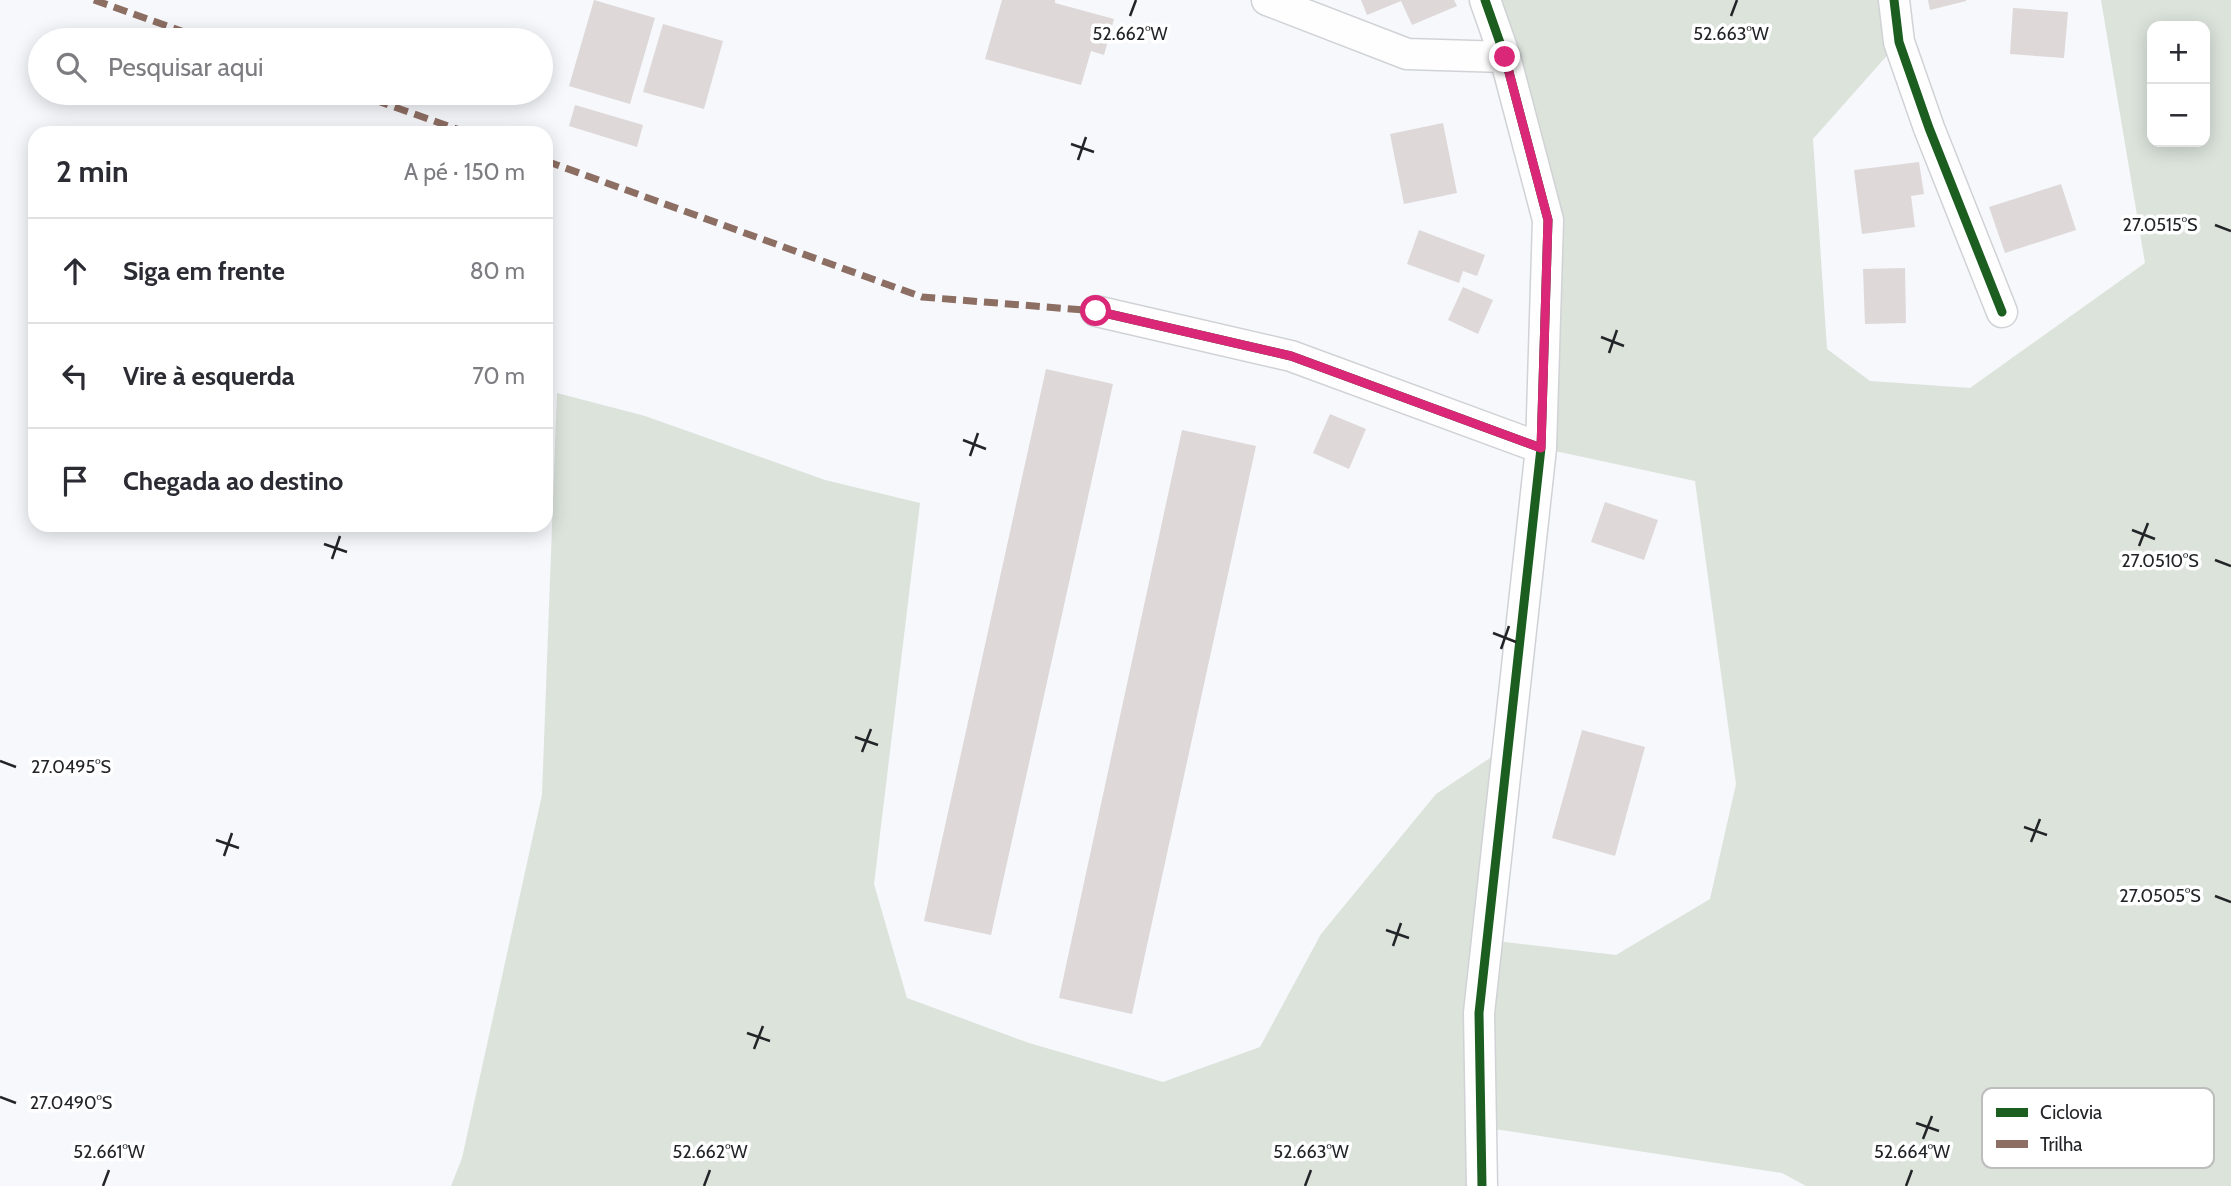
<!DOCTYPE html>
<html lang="pt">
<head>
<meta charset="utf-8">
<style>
	body { margin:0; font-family:Cabin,sans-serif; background:#f7f7f7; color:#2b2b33 }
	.controls { position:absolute; right:21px; top:21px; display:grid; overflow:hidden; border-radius:14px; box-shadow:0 4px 18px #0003 }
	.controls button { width:63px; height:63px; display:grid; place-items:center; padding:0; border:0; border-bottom:2px solid #e1e1e2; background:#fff; color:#2b2b33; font:35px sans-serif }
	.stop { position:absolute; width:21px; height:21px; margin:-16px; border:5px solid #db2777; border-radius:50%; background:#fff }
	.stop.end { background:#db2777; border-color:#fff; box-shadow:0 2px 7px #0008 }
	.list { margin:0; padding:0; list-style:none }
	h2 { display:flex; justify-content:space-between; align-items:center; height:91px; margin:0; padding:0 28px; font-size:30px }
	h2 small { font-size:23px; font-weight:400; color:#7c7c81 }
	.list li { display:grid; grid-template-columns:46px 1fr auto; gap:21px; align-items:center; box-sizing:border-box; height:105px; padding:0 28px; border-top:2px solid #e1e1e2 }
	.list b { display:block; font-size:26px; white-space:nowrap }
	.list em { font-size:23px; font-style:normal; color:#7c7c81 }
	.icon { flex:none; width:38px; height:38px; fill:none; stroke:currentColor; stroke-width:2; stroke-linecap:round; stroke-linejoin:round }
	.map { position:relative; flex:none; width:2231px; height:1186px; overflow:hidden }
	.search { position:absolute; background:#fff; box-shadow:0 4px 18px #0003; left:28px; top:28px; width:525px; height:77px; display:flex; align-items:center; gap:18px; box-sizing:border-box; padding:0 24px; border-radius:38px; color:#7c7c81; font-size:26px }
	.panel { position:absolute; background:#fff; box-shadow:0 4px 18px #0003; left:28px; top:126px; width:525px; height:406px; border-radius:21px }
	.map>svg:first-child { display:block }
	.green { fill:#dbe3db; fill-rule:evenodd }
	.building { fill:#ded8d8 }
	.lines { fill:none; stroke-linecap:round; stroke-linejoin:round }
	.minor-casing { stroke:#d0d2d5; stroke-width:33 }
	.minor { stroke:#fefeff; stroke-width:30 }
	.quiet { stroke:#8d6e63; stroke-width:7; stroke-dasharray:14 7; stroke-linecap:butt }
	.cycleway-casing { stroke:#fff; stroke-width:13 }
	.cycleway { stroke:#1b5e20; stroke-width:9 }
	.route { stroke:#db2777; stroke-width:9 }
	.ticks { fill:none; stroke:#222427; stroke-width:2.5 }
	.key { fill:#fff; stroke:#bdbdbe; stroke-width:2 }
	.key-label { font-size:19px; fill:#222427 }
	.ticks-label { font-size:18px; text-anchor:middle; fill:#222427; stroke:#fff; stroke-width:7; stroke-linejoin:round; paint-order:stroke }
</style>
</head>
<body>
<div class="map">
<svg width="2231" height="1186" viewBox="0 0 2231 1186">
	<rect width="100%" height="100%" fill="#f6f8fc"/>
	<path class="green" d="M1485,0H1894L1899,42L1813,139L1827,349L1870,381L1970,388L2145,263L2101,0H2231V1186H1806L1782,1173L1482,1127V1186H451L462,1158L542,795L557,393L645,416L825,480L920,503L874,884L907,998L1029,1043L1163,1082L1260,1047L1321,934L1436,794L1508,746L1487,940L1616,955L1710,899L1736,784L1695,481L1541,448L1548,220ZM2152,26H2205V142H2152Z"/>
	<path class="building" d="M594,0L655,18L630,104L569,86Z
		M1002,0H1055V3L1114,19L1104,55L1091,51L1081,85L985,59Z
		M1361,0H1454L1457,6L1412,25L1401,1L1367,15Z
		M1928,0H1966V1L1930,10Z
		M2013,8L2068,12L2064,58L2010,54Z
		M663,24L723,41L704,109L643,92Z
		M575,105L643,125L637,147L569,126Z
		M1443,123L1457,193L1404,204L1390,134Z
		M1919,162L1924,194L1911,196L1915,227L1862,234L1854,170Z
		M2061,184L2076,230L2005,253L1989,207Z
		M1419,230L1485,255L1477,276L1463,271L1459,283L1407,264Z
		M1905,268L1906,323L1865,324L1863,269Z
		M1463,287L1493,300L1478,334L1448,320Z
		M1046,369L1113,384L991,935L924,921Z
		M1330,414L1366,429L1349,469L1313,453Z
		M1182,430L1256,446L1132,1014L1059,998Z
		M1605,502L1658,520L1644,560L1591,542Z
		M1582,730L1645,747L1615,856L1552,838Z"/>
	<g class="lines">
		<defs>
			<path id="minor" d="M1267,0L1407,54L1505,57
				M1894,0L1899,42L1929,128L2002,312
				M1096,311L1291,356L1541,448
				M1482,1186L1479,1013L1541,448L1548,220L1505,57L1485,0"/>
		</defs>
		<use href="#minor" class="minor-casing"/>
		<use href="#minor" class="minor"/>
		<path class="quiet" d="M94,0L207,40
			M355,93L468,133
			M546,161L922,297L1096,311"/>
		<defs>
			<path id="cycleway" d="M1894,0L1899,42L1929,128L2002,312
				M1096,311L1291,356L1541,448
				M1482,1186L1479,1013L1541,448L1548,220L1505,57L1485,0"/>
		</defs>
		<use href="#cycleway" class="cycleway-casing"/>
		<use href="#cycleway" class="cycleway"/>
	</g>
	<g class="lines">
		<path class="route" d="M1096,311L1291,356L1541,448L1548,220L1505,57"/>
	</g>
	<path class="ticks" d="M1130,16L1136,0M1731,16L1737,0M1071,144L1094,152M1078,160L1086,137M2215,225L2231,231M1601,337L1624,346M1609,353L1617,330M963,440L986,449M970,456L978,433M2132,530L2155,539M324,544L347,552M2139,546L2148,523M332,559L340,536M2215,560L2231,566M1493,633L1516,642M1501,649L1509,626M855,737L878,745M862,752L871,729M0,761L16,767M2024,827L2047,835M216,840L239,848M2031,842L2040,819M224,856L232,833M2215,896L2231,902M1386,930L1409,938M1393,946L1401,923M747,1033L770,1041M754,1049L763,1026M0,1097L16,1103M1916,1123L1939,1131M1923,1139L1932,1116M103,1186L109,1170M704,1186L710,1170M1305,1186L1311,1170M1906,1186L1912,1170"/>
	<rect x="1982" y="1088" width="232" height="80" rx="10" class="key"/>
	<rect x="1996" y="1108" width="32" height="9" fill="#1b5e20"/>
	<rect x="1996" y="1140" width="32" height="8" fill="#8d6e63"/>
	<g class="key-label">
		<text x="2040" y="1119">Ciclovia</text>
		<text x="2040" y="1151">Trilha</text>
	</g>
	<g class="ticks-label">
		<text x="1130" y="40">52.662°W</text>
		<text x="1731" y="40">52.663°W</text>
		<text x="2160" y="231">27.0515°S</text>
		<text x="2160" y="567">27.0510°S</text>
		<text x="71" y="773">27.0495°S</text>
		<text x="2160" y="902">27.0505°S</text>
		<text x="71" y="1109">27.0490°S</text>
		<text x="109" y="1158">52.661°W</text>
		<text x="710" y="1158">52.662°W</text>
		<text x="1311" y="1158">52.663°W</text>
		<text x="1912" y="1158">52.664°W</text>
	</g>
</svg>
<div class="controls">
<button>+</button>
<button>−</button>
</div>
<div class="stop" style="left:1096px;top:311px"></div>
<div class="stop end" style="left:1505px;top:57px"></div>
<div class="search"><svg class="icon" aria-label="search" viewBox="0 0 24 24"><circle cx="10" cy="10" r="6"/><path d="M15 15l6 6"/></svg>Pesquisar aqui</div>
<section class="panel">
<h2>2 min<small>A pé · 150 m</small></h2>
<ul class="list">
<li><svg class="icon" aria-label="ahead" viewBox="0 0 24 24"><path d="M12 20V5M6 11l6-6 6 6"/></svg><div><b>Siga em frente</b></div><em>80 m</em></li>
<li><svg class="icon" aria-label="left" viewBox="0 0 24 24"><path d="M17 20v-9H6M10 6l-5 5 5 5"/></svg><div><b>Vire à esquerda</b></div><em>70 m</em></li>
<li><svg class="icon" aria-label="arrive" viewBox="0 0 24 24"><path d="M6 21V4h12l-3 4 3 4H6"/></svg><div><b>Chegada ao destino</b></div></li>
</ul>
</section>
</div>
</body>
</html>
